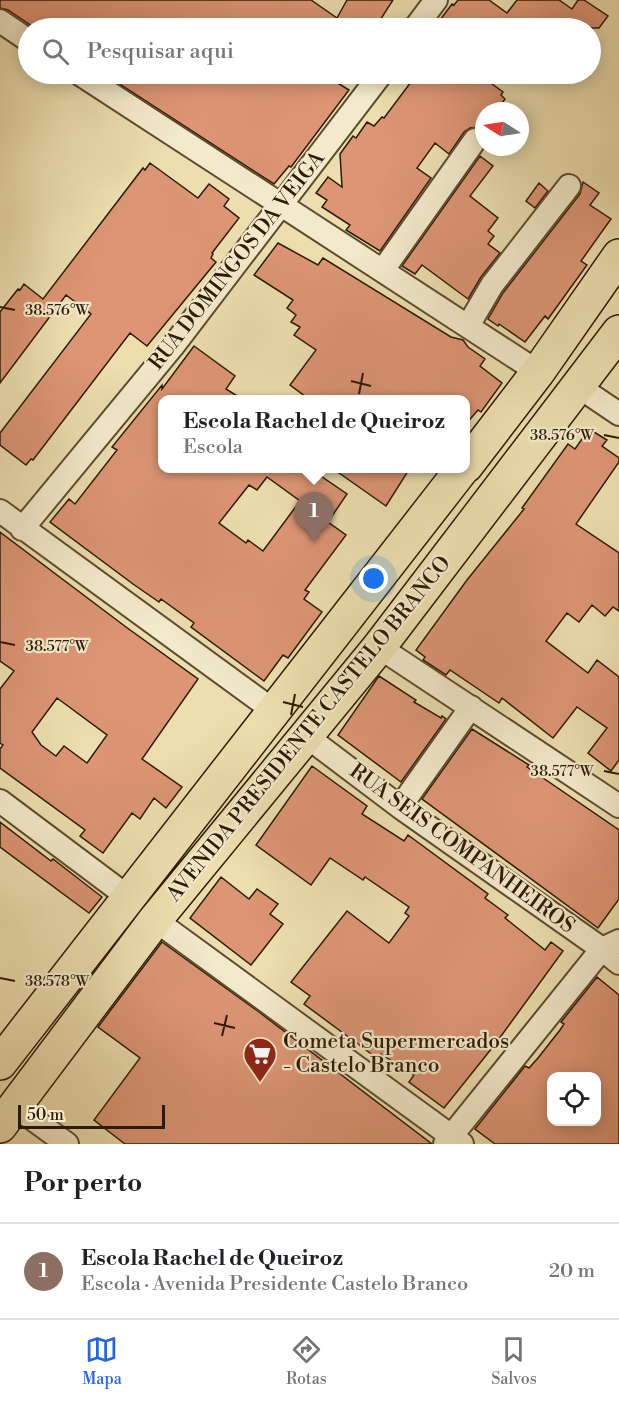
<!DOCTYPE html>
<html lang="pt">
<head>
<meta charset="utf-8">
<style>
	body { margin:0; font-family:"Libre Bodoni",serif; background:#f2f2f2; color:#202124 }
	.controls { position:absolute; right:18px; bottom:18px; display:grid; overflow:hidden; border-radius:12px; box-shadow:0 3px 15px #0003 }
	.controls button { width:54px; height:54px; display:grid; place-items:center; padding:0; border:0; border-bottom:2px solid #e0e0e0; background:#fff; color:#202124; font:30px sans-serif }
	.compass { position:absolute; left:475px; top:102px; width:54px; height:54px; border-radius:50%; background:#fff; box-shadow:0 3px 15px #0003; rotate:282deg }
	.scale { position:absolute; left:18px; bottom:15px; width:147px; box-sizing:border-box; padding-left:6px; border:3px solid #2e1b04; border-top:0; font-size:16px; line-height:21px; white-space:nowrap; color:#2e1b04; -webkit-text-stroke:4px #f3eacb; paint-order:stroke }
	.you { position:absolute; left:374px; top:579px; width:21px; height:21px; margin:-15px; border:4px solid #fff; border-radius:50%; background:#1a73e8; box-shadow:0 0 0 9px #1a73e833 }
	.badge { display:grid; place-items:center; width:39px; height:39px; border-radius:50%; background:#2563eb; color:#fff; font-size:20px; font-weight:700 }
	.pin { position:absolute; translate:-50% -50px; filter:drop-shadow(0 2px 3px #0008) }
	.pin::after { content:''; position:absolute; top:32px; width:21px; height:18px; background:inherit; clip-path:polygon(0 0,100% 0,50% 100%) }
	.popup { position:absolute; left:158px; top:395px; width:312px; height:78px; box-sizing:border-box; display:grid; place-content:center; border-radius:12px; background:#fff; filter:drop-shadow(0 2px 4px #0005); font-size:20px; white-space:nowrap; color:#757577 }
	.popup b { font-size:22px; color:#202124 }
	.popup::after { content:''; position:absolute; left:50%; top:100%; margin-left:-12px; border:12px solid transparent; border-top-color:#fff }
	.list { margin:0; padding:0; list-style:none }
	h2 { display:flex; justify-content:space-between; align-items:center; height:78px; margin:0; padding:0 24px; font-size:26px }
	h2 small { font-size:20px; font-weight:400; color:#757577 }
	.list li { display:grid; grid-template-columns:39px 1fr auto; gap:18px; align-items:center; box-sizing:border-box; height:96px; padding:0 24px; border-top:2px solid #e0e0e0 }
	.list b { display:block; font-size:22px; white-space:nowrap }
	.list p { margin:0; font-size:20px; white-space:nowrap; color:#757577 }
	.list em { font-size:20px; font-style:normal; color:#757577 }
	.icon { flex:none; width:33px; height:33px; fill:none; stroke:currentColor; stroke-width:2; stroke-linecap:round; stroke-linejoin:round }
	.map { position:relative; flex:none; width:619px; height:1144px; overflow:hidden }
	.search { position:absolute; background:#fff; box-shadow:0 3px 15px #0003; left:18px; right:18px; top:18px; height:66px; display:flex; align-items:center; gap:15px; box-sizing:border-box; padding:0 21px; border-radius:33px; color:#757577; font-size:22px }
	.sheet { height:174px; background:#fff }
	nav { display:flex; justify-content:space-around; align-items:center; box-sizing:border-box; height:84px; border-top:2px solid #e0e0e0; background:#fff; font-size:16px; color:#757577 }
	nav a { display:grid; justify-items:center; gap:3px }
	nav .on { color:#2563eb }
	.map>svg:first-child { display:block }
	.building { fill:#dc9575; stroke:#2e1b04; stroke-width:1.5; fill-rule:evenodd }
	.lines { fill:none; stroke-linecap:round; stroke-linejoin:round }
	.street-casing { stroke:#5e4c2f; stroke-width:26 }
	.primary-casing { stroke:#2e1b04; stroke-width:36 }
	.street { stroke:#f3eacb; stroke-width:22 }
	.primary { stroke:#ecdeaf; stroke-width:33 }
	.ticks { fill:none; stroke:#2e1b04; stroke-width:2 }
	.labels { text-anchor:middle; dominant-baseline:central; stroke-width:4.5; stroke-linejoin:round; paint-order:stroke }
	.street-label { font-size:21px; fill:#2e1b04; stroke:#f3eacb }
	.poi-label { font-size:21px; fill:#2e1b04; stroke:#f3eacb; text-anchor:start }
	.ticks-label { font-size:15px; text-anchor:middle; fill:#2e1b04; stroke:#f3eacb; stroke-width:4.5; stroke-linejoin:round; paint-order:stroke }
</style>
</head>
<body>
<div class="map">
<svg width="619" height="1144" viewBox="0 0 619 1144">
	<rect width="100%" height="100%" fill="#ecdeaf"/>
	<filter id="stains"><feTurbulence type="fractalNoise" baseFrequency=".00333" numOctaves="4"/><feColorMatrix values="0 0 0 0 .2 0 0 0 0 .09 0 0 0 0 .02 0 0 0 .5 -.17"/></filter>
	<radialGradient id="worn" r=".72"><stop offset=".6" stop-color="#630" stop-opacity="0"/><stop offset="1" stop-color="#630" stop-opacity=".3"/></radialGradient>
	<path class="building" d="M0,0H311L337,18L347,0H393L375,28H35L8,10L0,8Z
		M458,0H489L507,13L517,0H559L572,9L578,0H584L608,16L599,28H434L452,4L454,5Z
		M104,74H305L311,78L315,74H343L336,82L349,90L291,167L289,166L274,184Z
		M417,74H478L503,92L501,95L505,99L496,111H484V121L479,127L470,128L464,132L449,154L435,143L417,168L431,178L380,251L346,230L350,225L322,207L327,200L316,193L328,177L342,187L340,154L353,136L356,138L367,122L374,126L382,117L384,118Z
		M480,156L493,166L470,196L498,218L488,231L494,236L488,244L500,253L481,277L468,299L422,265L415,274L402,266Z
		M150,163L198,198L209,184L229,199L224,206L239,218L212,253L213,254L211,258L216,262L147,346L130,333L33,460L31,459L26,465L0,445V433L91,314L66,295L0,383V312L18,289L20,290L24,284L43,299L143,168L145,170Z
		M583,182L599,193L590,205L611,219L581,261L587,265L548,319L545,316L525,342L499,324L498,326L488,319L503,293L580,194Z
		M539,183L548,191L535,208L526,201Z
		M278,243L318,265L323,258L451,337L463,340L468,347L485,359L480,366L502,383L481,412L478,410L465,425V399H309L290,385L316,350L294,335L300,327L291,322L296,315L287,308L293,300L254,275Z
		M194,346L235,376L226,389L242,399H162V468H309L347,494L328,522L346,535L305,590L309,592L304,599L322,612L288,658L283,655L264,681L191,627L194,623L161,599L159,602L133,584L50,522L69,499L75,504L117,450L112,447L162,385V389ZM267,477L300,501L263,551L248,540L246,543L219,523L249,485L257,490Z
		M589,429L607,440L602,446L619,458V462L576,524L619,553V611L613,607L605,616L592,605L579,622L567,613L546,641L588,673L597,660L619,677V760L611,771L588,753L607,728L577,707L553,738L502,698L499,703L450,670L446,675L423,660L425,657L416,650L467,580L524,509L522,508L568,444L575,449Z
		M332,468H410L386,506Z
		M0,532L126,627L198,679L142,759L182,787L166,808L154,798L140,819L132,813L103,853L80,836L85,830L0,768V749L3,745L0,743V689L14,671L0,661ZM57,698L107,735L87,763L64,746L56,756L41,745L32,732Z
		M379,676L416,700L414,702L441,718L442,716L446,719L401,782L338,735Z
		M472,729L529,765L527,767L619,830V899L598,928L422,799Z
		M312,766L367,806L362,814L404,841L408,835L488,894L485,898L508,915L505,918L545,950L551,942L563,951L496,1043L444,1108L409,1082L414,1075L381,1054L378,1059L304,1004L310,996L291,982L347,911L389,943L409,916L405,913L409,907L365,877L363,880L330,858L311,885L256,845Z
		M0,822L51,861L53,859L102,897L89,913L0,847Z
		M221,877L249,899L257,889L278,904L270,914L283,924L251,965L190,918Z
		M162,942L259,1012L432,1144H125L94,1120L140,1058L98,1027Z
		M597,977L619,995V1144H495L475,1129L525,1066L529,1068L538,1058L560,1030L564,1024L561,1022ZM552,1077H597V1122H552Z"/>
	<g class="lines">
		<defs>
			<path id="street" d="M0,21L28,40
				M415,28L436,0
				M80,74L538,372
				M383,270L475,140
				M468,326L492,285L569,186
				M579,387L619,414
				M0,511L274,711
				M22,529L173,346L381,74
				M379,647L619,806
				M306,736L400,807L602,949L619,963
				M0,801L128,897
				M400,807L471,707
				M155,920L462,1144
				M15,1106L67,1144
				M445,1144L602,949L619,941"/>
			<path id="primary" d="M466,466L538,372L619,256
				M0,1063L463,468
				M0,1126L155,920L379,647L619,332"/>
		</defs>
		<use href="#street" class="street-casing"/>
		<use href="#primary" class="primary-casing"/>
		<use href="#street" class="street"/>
		<use href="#primary" class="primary"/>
	</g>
	<path class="ticks" d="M0,307L15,310M351,381L371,386M359,394L363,373M604,435L619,438M0,642L15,645M283,702L303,707M291,715L295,694M604,771L619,774M0,978L15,981M214,1023L235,1028M222,1036L227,1015"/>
	<defs>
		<symbol id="supermarket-pin" viewBox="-11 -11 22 30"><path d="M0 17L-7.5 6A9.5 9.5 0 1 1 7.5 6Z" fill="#8f2418" stroke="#f3eacb"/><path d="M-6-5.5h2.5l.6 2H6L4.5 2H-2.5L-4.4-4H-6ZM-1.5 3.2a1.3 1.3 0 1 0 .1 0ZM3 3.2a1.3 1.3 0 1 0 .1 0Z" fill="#fff"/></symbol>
	</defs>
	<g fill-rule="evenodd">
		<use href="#supermarket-pin" x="241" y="1035" width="38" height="52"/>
	</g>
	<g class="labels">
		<g class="street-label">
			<text transform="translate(237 261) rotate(-52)">RUA DOMINGOS DA VEIGA</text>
			<text transform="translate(309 729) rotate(-51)">AVENIDA PRESIDENTE CASTELO BRANCO</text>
			<text transform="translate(462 849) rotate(36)">RUA SEIS COMPANHEIROS</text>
		</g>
		<g class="poi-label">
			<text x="283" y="1042">Cometa Supermercados<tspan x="283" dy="24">- Castelo Branco</tspan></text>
		</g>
	</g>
	<g class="ticks-label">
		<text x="57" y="315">38.576°W</text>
		<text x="562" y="440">38.576°W</text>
		<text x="57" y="651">38.577°W</text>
		<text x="562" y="776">38.577°W</text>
		<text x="57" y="986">38.578°W</text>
	</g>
	<rect width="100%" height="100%" filter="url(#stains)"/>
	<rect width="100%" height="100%" fill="url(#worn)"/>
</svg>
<div class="controls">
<button><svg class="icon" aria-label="locate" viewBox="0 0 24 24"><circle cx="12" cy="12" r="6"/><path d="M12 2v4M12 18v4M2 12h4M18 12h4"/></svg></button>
</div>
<svg class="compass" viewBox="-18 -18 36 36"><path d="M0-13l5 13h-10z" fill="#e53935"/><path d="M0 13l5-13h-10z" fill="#757577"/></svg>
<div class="scale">50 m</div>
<div class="you"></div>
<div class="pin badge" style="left:314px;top:542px;background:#8d6e63">1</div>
<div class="popup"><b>Escola Rachel de Queiroz</b>Escola</div>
<div class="search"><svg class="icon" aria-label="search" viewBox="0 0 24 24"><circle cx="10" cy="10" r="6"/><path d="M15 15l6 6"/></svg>Pesquisar aqui</div>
</div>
<section class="sheet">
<h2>Por perto<small></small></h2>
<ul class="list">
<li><span class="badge" style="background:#8d6e63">1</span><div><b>Escola Rachel de Queiroz</b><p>Escola · Avenida Presidente Castelo Branco</p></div><em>20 m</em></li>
</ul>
</section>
<nav>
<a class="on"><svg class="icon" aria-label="map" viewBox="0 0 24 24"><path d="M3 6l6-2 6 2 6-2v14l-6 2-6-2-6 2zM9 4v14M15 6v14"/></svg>Mapa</a>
<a><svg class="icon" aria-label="directions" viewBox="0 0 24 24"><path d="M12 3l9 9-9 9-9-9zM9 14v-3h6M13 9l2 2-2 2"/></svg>Rotas</a>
<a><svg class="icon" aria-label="saved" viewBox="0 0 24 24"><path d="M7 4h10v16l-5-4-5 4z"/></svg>Salvos</a>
</nav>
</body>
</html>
